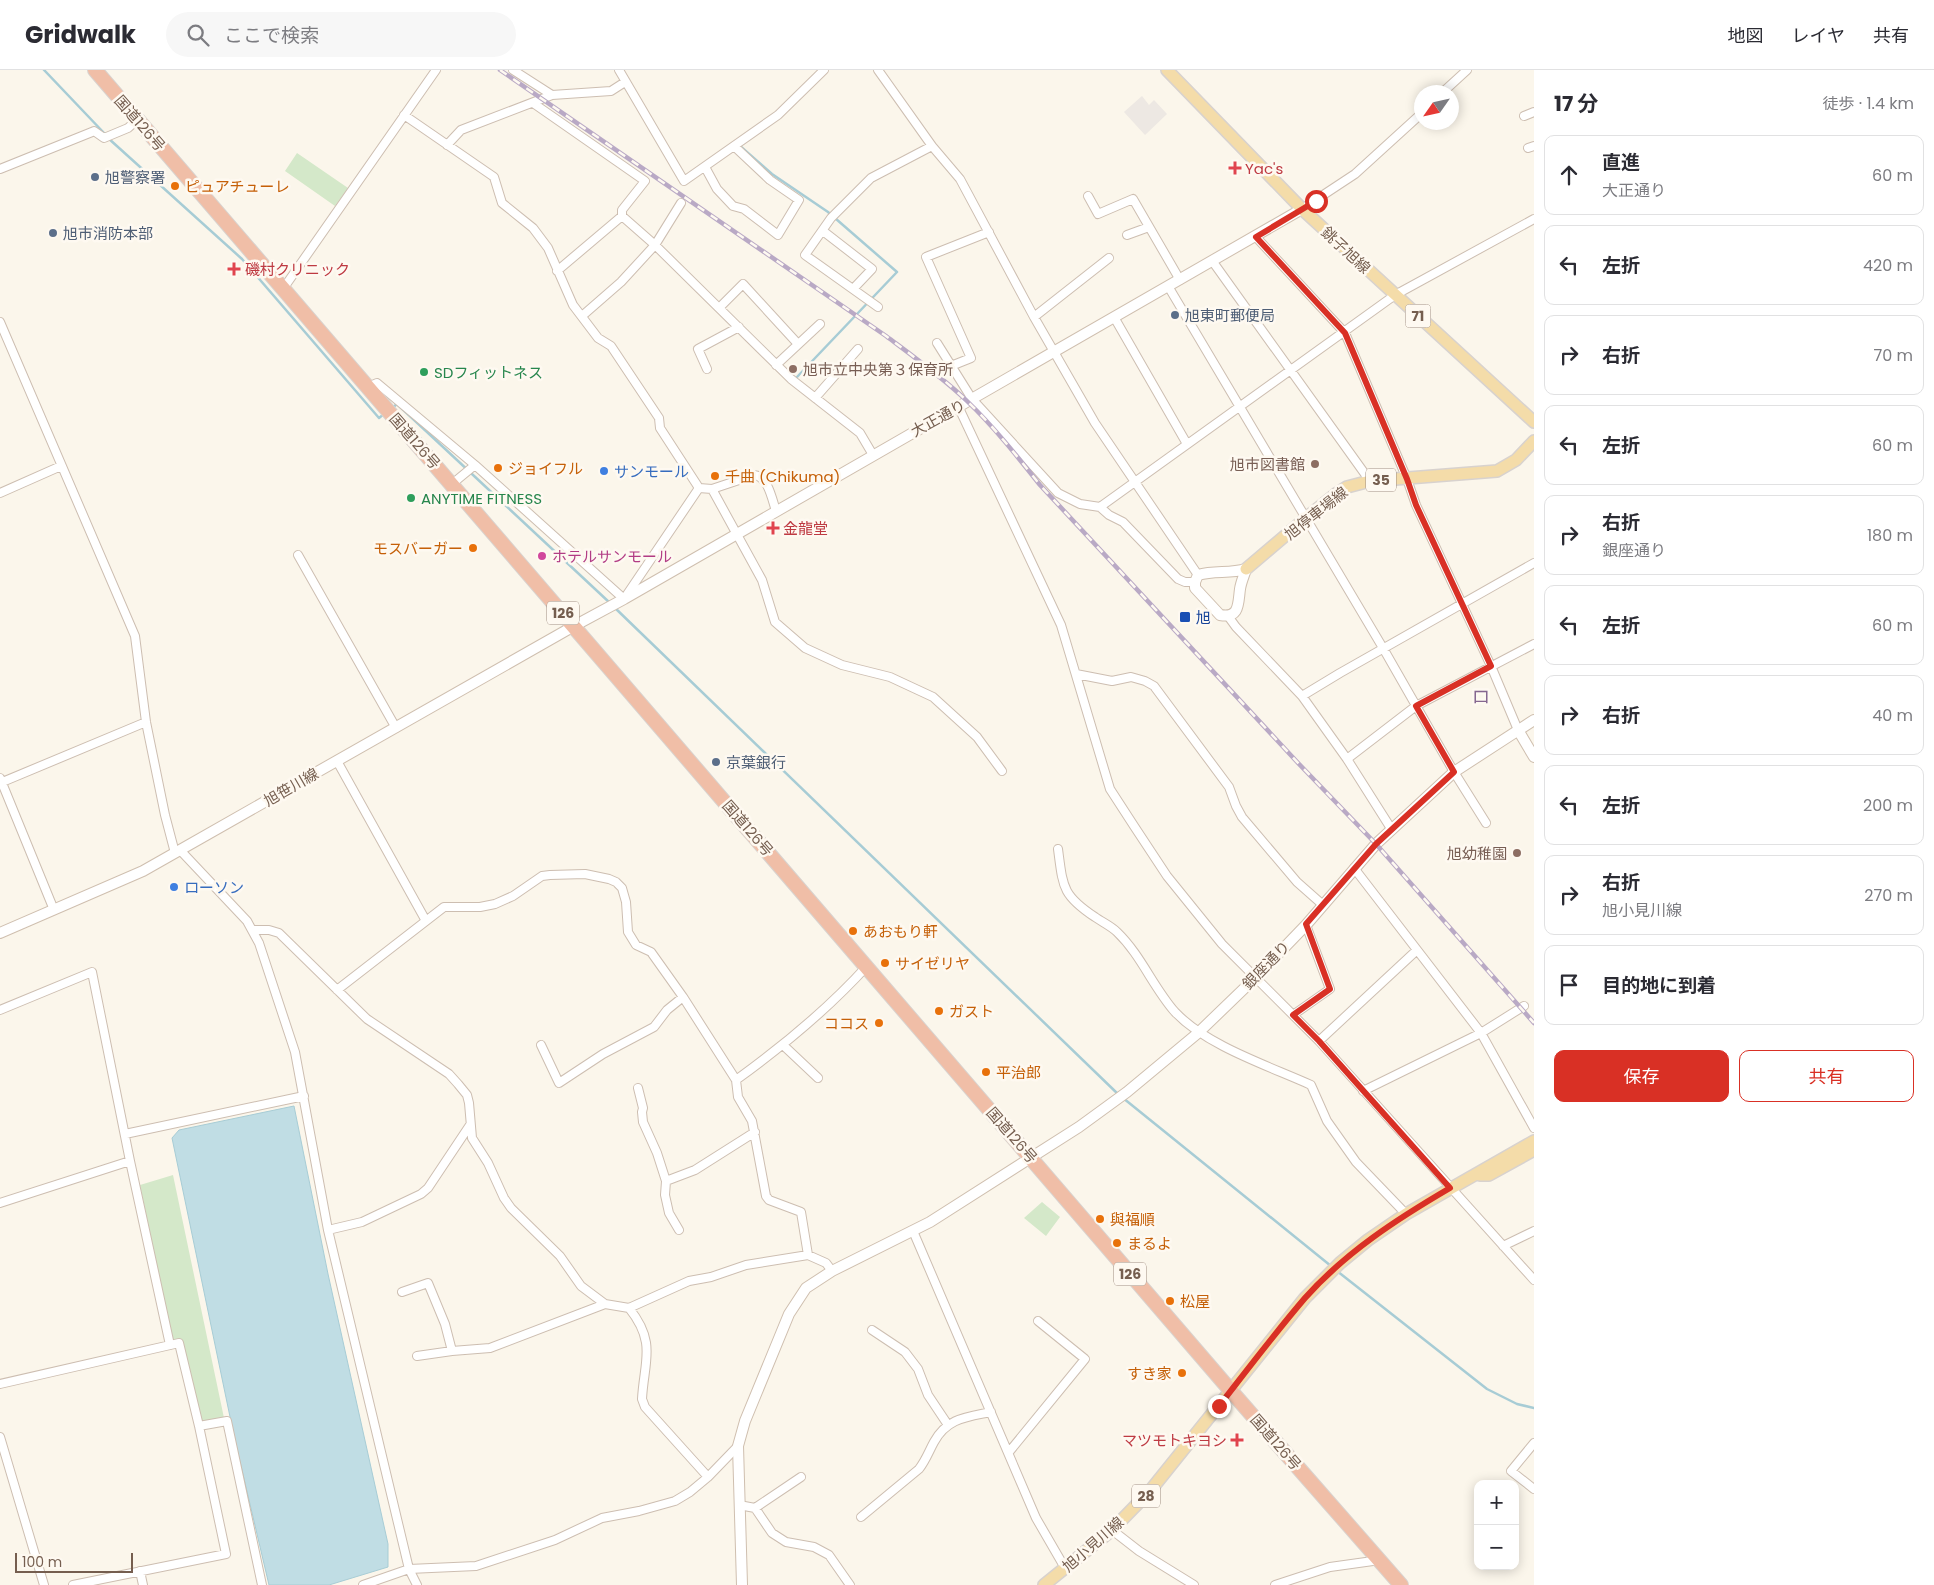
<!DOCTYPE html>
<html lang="ja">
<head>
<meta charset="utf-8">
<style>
	body { margin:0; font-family:Poppins,"Noto Sans JP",sans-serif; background:#f7f7f7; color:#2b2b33 }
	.controls { position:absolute; right:15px; bottom:15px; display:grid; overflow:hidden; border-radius:10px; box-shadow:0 2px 12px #0003 }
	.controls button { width:45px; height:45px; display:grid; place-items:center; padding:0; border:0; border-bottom:1px solid #e1e1e2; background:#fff; color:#2b2b33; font:25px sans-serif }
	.compass { position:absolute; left:1414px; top:15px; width:45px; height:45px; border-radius:50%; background:#fff; box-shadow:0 2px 12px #0003; rotate:236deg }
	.scale { position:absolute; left:15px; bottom:12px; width:118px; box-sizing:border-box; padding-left:5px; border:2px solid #755e4f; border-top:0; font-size:14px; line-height:18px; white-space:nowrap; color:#755e4f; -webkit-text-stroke:4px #fef9f1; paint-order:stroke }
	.stop { position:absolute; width:15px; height:15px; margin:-11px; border:4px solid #d93025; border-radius:50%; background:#fff }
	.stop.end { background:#d93025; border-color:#fff; box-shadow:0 1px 5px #0008 }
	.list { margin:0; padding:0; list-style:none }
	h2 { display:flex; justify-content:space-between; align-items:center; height:65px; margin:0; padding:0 20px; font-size:21px }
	h2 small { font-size:16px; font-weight:400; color:#7c7c81 }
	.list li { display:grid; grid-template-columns:32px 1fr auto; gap:15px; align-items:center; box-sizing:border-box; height:80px; margin:0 10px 10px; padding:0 10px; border:1px solid #e1e1e2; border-radius:10px }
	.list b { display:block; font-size:19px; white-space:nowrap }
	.list p { margin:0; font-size:16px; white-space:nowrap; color:#7c7c81 }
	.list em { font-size:16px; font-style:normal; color:#7c7c81 }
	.actions { display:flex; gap:10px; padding:15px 20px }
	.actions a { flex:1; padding:11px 0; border:1px solid #d93025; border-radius:10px; text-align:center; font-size:18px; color:#d93025 }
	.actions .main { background:#d93025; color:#fff }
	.icon { flex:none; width:28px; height:28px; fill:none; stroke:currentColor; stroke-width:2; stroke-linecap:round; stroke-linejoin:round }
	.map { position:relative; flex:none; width:1534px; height:1515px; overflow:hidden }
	header { display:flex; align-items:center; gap:30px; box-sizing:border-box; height:70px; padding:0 25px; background:#fff; border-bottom:1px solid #e1e1e2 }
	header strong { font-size:24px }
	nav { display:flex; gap:28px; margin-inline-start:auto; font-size:18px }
	.search { width:350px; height:45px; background:#f7f7f7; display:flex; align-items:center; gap:12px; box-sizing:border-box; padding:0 18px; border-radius:28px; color:#7c7c81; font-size:19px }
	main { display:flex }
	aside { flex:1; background:#fff }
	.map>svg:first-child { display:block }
	.industrial { fill:#ede8e3 }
	.green { fill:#d4e8c9 }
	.water { fill:#c0dde4; stroke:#a7ccd5 }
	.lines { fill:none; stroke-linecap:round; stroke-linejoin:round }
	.stream { stroke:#a7ccd5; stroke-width:2.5 }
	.street-casing { stroke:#cdbeb1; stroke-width:10 }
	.secondary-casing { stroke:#cfbfaf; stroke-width:12 }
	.primary-casing { stroke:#d8d2ce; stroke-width:14 }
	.highway-casing { stroke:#d8d2ce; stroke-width:16 }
	.street { stroke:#fff; stroke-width:8 }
	.secondary { stroke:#fff; stroke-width:10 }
	.primary { stroke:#f4dca9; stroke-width:11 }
	.highway { stroke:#f0bea7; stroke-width:14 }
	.rail-casing { stroke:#b9a9c5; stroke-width:4.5 }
	.rail { stroke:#fef9f1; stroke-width:2.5; stroke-dasharray:8; stroke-linecap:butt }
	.route { stroke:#d93025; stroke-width:6 }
	.health-dot { fill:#e0444e; stroke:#fef9f1; stroke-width:2 }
	.service-dot { fill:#5c6f8a; stroke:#fef9f1; stroke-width:2 }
	.food-dot { fill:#e8710a; stroke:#fef9f1; stroke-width:2 }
	.education-dot { fill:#8d6e63; stroke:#fef9f1; stroke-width:2 }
	.leisure-dot { fill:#2e9e5b; stroke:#fef9f1; stroke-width:2 }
	.shop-dot { fill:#3f7fe0; stroke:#fef9f1; stroke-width:2 }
	.hotel-dot { fill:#d1479c; stroke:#fef9f1; stroke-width:2 }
	.transit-dot { fill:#1a4fb4; stroke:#fef9f1; stroke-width:2 }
	.labels { text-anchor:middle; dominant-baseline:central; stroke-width:5; stroke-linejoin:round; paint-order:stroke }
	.shield { fill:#fef9f1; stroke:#9e8c80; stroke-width:1 }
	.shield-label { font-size:14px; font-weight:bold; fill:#755e4f }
	.street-label { font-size:15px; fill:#755e4f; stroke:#fef9f1 }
	.health-label { font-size:15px; fill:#be3a42; stroke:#fef9f1; text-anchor:start }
	.service-label { font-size:15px; fill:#4e5e75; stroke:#fef9f1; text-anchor:start }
	.food-label { font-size:15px; fill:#c56008; stroke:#fef9f1; text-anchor:start }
	.education-label { font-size:15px; fill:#785e54; stroke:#fef9f1; text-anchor:end }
	.leisure-label { font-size:15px; fill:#27864d; stroke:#fef9f1; text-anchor:start }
	.shop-label { font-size:15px; fill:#366cbe; stroke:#fef9f1; text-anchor:start }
	.hotel-label { font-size:15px; fill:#b23c85; stroke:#fef9f1; text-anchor:start }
	.transit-label { font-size:15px; fill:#164399; stroke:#fef9f1; text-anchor:start }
	.quarter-label { font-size:18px; fill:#856790; stroke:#fef9f1 }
</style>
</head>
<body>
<header>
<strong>Gridwalk</strong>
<div class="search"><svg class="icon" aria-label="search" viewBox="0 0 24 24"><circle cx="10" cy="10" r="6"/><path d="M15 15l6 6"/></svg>ここで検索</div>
<nav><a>地図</a><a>レイヤ</a><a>共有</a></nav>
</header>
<main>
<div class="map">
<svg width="1534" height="1515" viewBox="0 0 1534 1515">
	<rect width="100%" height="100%" fill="#fbf6eb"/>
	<path class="industrial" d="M1142,26L1149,35L1154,30L1167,44L1145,65L1124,42Z"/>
	<path class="green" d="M297,83L348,118L335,136L285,101Z
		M173,1105L224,1348L201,1352L181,1270L173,1271L140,1115Z
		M1042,1132L1060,1147L1046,1166L1024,1148Z"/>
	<path class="water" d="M294,1036L328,1204L388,1474V1497L329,1515H269L234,1366L172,1068L179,1060Z"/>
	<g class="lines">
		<path class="stream" d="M44,0L105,64
			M108,68L242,189L379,348L384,344
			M740,76L772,104L828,142L897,202L797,307
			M391,339L397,334L610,533
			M614,537L1119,1025
			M1123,1028L1331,1196
			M1337,1201L1487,1319L1517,1334L1534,1338"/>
		<defs>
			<path id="street" d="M513,0L552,25L611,21L625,12
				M619,0L684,111L778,45L824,0
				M878,0L932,76L960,109L1034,247L1095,353L1198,505
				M1443,22L1467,0
				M533,33L645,111L622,140V146
				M404,45L494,107L502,133L533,158L548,178L573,235L598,268L611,276L659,348L660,358L699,418
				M1524,46L1534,42
				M447,75L461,60L552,25
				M1528,78L1534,76
				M705,97L717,119L733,136L744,139L778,165L799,130L770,110L734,76
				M0,99L92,62L94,61L104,68L128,58L137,50
				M1088,126L1098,144L1133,129L1180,210
				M1302,139L1355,104L1422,43
				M823,161L872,199L853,219
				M1127,165L1149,157
				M1256,167L1345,263L1407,409L1416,435L1491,596L1518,660
				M1213,192L1370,411
				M557,201L622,146L655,175L791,309L860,363L873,385
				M1168,216L1383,578L1454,702L1486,753
				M283,219L436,0
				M878,237L805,185L831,148L871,108L932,76
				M719,238L743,214L798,274
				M582,246L621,212L655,175L681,133
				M1034,247L1109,188
				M1114,247L1187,374
				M0,252L135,566L146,652L165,745L175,783
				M937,273L972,329L1058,423L1080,434L1100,437L1395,225L1534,149
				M776,295L820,254
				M951,296L971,288L926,187L989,162
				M707,299L698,279L739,257
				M368,317L377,313L475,395L624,529L699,418L712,419L754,405C768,406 772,429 776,441
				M815,328L858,279
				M958,336L1061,555L1110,719L1134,756L1167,806L1222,874L1319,971L1534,1210
				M452,414L475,395
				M712,419L762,510L775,552L805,578L842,595L890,607L933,627L977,667L1002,701
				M0,423L61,396
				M1100,437L1109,445L1123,452L1178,509L1185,512H1195
				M298,485L396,658
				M1228,546L1236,557L1302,626L1347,689L1392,760
				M1076,604L1112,611L1131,607L1145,611L1154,616L1229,717L1236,736L1242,747L1297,812L1323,835
				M1302,626L1340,603L1534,493
				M1347,689L1416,636L1534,574
				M337,691L426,851
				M0,708L54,840
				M0,713L146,652
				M1058,779C1063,817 1062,825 1095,847C1102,852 1111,856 1117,862C1141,885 1153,917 1175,942C1207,976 1269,996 1311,1015L1327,1051L1356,1092L1406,1144
				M180,780L247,851L259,873L295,982L328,1160L409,1499L417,1515
				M1354,798L1481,963L1534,1058
				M253,860H269L279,863L367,949L449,1004L458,1014L467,1025L469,1033L472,1068L488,1093L504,1128L511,1138L560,1186L581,1216L605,1234
				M337,920L444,837H480L495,834L513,826L542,806L550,805L585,804L609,809L616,812L622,818L626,832L628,862L636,875L651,882L683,927L736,1010L738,1027L752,1051L766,1126L769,1130L801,1142L808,1185
				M0,940L92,902L130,1091L170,1275
				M1293,945L1330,919L1306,855
				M1319,971L1417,880
				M541,975L559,1013L603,984L654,957L667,940L683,927
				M783,975L818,1008
				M736,1010C783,976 828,939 867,896
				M638,1018L643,1038L642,1042L643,1052L657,1083L666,1111L665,1125L669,1143L679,1160
				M1363,1021L1481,963L1524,936
				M125,1064L304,1026
				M666,1111L695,1100L755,1062
				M0,1133L130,1091
				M328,1160L362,1152L421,1124L428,1118L470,1055
				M913,1161L1036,1448L1065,1498
				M1503,1176L1534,1161
				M402,1222L428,1213L445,1254L452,1281L417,1286
				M629,1238C657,1273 644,1291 642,1329L645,1337L708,1407
				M872,1260L905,1282L918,1299L928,1325L948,1355
				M452,1281L490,1278L605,1234L629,1238L689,1211L711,1207L746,1195L808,1185L826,1193L832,1201
				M0,1314L179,1273L199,1356L226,1484L73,1515
				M199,1356L227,1351L262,1515
				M0,1367L44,1515
				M1534,1373L1511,1401L1534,1419
				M1009,1382L1085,1289L1038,1251
				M739,1435L755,1438L772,1463L786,1472L814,1477L829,1485L850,1515
				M755,1438L801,1407
				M861,1447L919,1399C926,1390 929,1381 934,1372C947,1348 967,1347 991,1342
				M1112,1460L1139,1481L1194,1515
				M140,1501L143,1515
				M363,1515L409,1499L476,1496L555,1470L602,1448L639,1441L675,1431L690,1422L708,1407L738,1376
				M1275,1515L1330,1497L1380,1490"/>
			<path id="secondary" d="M1246,499C1244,506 1241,512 1240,519C1238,533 1240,549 1220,545L1195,518V512L1198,505C1215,500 1229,504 1246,499Z
				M1518,660L1534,687
				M0,863L143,801L180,780L574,556L624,529L1302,139
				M742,1515L738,1376L745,1351L789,1244L806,1218L832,1201L930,1152L1079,1057L1127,1022L1198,963L1255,908L1306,855L1376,774L1454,702L1534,650"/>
			<path id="primary" d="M1167,0L1302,139L1534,352
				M1246,499L1306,448L1336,424L1347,417L1370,411L1497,401L1516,390L1534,371
				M1480,1105H1489L1534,1080
				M1044,1515L1112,1460L1150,1421L1305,1228L1340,1193L1368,1170L1406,1144L1534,1071"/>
			<path id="highway" d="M95,0L1231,1321L1401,1515"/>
		</defs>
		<use href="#street" class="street-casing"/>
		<use href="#secondary" class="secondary-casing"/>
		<use href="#primary" class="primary-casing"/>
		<use href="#highway" class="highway-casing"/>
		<use href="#street" class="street"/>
		<use href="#secondary" class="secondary"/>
		<use href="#primary" class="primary"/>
		<use href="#highway" class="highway"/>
		<defs>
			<path id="rail" d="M500,0L886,266C914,287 942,307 967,331C994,357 1017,386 1040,415L1299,694L1376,774L1534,953"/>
		</defs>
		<use href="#rail" class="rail-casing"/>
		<use href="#rail" class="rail"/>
	</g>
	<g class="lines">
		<path class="route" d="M1219,1336C1247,1300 1275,1263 1305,1228C1346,1182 1397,1149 1450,1118L1319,971L1293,945L1330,919L1306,854L1376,774L1454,702L1416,636L1491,596L1416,435L1407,409L1345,263L1256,167L1316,131"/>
	</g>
	<g class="health-dot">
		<path d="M1232.5 90.5h5v5h5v5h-5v5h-5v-5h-5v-5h5z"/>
		<path d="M231.5 191.5h5v5h5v5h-5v5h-5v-5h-5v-5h5z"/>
		<path d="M770.5 450.5h5v5h5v5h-5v5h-5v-5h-5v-5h5z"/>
		<path d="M1234.5 1362.5h5v5h5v5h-5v5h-5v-5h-5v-5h5z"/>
	</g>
	<g class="service-dot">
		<circle cx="95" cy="107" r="5"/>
		<circle cx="53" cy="163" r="5"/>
		<circle cx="1175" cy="245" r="5"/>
		<circle cx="716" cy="692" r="5"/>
	</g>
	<g class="food-dot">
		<circle cx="175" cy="116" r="5"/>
		<circle cx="498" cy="398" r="5"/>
		<circle cx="715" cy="406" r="5"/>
		<circle cx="473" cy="478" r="5"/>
		<circle cx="853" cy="861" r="5"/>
		<circle cx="885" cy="893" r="5"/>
		<circle cx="939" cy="941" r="5"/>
		<circle cx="879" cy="953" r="5"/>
		<circle cx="986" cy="1002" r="5"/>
		<circle cx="1100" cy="1149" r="5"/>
		<circle cx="1117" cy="1173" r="5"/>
		<circle cx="1170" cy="1231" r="5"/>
		<circle cx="1182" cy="1303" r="5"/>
	</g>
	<g class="education-dot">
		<circle cx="793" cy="299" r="5"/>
		<circle cx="1315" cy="394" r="5"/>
		<circle cx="1517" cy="783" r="5"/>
	</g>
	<g class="leisure-dot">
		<circle cx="424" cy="302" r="5"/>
		<circle cx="411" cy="428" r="5"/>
	</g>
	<g class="shop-dot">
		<circle cx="604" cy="401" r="5"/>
		<circle cx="174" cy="817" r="5"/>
	</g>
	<circle class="hotel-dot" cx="542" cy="486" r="5"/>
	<rect class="transit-dot" x="1179" y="541" width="12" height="12" rx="2.5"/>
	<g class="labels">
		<g class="shield">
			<rect x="1405.5" y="234.5" width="25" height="23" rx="4"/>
			<rect x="1366" y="398.5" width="30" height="23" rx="4"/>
			<rect x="547" y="531.5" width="32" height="23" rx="4"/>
			<rect x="1114" y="1192.5" width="32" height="23" rx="4"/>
			<rect x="1132" y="1414.5" width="28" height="23" rx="4"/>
		</g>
		<g class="shield-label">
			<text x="1418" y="246">71</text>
			<text x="1381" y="410">35</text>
			<text x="563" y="543">126</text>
			<text x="1130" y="1204">126</text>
			<text x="1146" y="1426">28</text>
		</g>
		<g class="street-label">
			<text transform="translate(140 53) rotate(49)">国道126号</text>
			<text transform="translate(1346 180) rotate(43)">銚子旭線</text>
			<text transform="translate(938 348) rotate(-29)">大正通り</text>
			<text transform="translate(415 371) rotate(49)">国道126号</text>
			<text transform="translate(1316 443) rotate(-38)">旭停車場線</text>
			<text transform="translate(291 717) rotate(-30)">旭笹川線</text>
			<text transform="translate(748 758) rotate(49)">国道126号</text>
			<text transform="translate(1266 895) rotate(-46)">銀座通り</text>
			<text transform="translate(1012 1065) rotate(49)">国道126号</text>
			<text transform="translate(1276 1372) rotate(49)">国道126号</text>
			<text transform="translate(1093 1474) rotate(-41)">旭小見川線</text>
		</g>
		<g class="health-label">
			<text x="1245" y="98">Yac's</text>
			<text x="245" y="199">磯村クリニック</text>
			<text x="783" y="458">金龍堂</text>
			<text x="1227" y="1370" text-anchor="end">マツモトキヨシ</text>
		</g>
		<g class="service-label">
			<text x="105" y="107">旭警察署</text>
			<text x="63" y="163">旭市消防本部</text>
			<text x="1185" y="245">旭東町郵便局</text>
			<text x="726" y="692">京葉銀行</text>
		</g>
		<g class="food-label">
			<text x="185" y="116">ピュアチューレ</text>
			<text x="508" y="398">ジョイフル</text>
			<text x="725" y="406">千曲 (Chikuma)</text>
			<text x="463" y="478" text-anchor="end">モスバーガー</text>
			<text x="863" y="861">あおもり軒</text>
			<text x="895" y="893">サイゼリヤ</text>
			<text x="949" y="941">ガスト</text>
			<text x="869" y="953" text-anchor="end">ココス</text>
			<text x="996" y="1002">平治郎</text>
			<text x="1110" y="1149">與福順</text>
			<text x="1127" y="1173">まるよ</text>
			<text x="1180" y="1231">松屋</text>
			<text x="1172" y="1303" text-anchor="end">すき家</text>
		</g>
		<g class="education-label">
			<text x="803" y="299" text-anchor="start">旭市立中央第３保育所</text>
			<text x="1305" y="394">旭市図書館</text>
			<text x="1507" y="783">旭幼稚園</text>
		</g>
		<g class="leisure-label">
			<text x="434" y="302">SDフィットネス</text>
			<text x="421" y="428">ANYTIME FITNESS</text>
		</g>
		<g class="shop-label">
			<text x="614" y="401">サンモール</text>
			<text x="184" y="817">ローソン</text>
		</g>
		<g class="hotel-label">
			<text x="552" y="486">ホテルサンモール</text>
		</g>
		<g class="transit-label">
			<text x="1196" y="547">旭</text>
		</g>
		<g class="quarter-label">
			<text x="1481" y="626">ロ</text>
		</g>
	</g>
</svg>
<div class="controls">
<button>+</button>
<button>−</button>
</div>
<svg class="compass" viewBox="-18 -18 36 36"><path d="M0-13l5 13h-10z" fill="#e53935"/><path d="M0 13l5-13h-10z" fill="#7c7c81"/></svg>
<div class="scale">100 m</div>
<div class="stop" style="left:1316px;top:131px"></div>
<div class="stop end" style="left:1219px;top:1336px"></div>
</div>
<aside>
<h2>17 分<small>徒歩 · 1.4 km</small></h2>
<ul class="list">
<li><svg class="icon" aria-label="ahead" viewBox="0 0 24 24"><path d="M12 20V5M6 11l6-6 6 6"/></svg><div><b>直進</b><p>大正通り</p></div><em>60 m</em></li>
<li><svg class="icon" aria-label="left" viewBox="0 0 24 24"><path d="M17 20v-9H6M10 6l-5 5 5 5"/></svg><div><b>左折</b></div><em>420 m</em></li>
<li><svg class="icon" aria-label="right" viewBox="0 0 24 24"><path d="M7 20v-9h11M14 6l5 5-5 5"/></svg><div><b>右折</b></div><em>70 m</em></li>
<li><svg class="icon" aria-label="left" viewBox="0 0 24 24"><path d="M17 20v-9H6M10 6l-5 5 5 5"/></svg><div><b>左折</b></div><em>60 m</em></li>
<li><svg class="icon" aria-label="right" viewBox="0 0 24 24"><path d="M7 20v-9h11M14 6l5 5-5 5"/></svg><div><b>右折</b><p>銀座通り</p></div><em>180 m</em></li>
<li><svg class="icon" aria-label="left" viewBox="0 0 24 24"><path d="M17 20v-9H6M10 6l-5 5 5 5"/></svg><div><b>左折</b></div><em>60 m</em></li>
<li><svg class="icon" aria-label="right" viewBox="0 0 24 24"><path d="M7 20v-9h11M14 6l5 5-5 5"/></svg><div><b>右折</b></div><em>40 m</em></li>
<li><svg class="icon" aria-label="left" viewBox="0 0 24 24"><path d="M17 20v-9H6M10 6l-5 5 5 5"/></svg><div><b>左折</b></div><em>200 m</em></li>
<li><svg class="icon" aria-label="right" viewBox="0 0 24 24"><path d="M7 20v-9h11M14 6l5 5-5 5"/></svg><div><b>右折</b><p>旭小見川線</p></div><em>270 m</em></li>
<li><svg class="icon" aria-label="arrive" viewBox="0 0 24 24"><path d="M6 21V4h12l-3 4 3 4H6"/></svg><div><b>目的地に到着</b></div></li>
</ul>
<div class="actions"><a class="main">保存</a><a>共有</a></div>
</aside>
</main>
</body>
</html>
